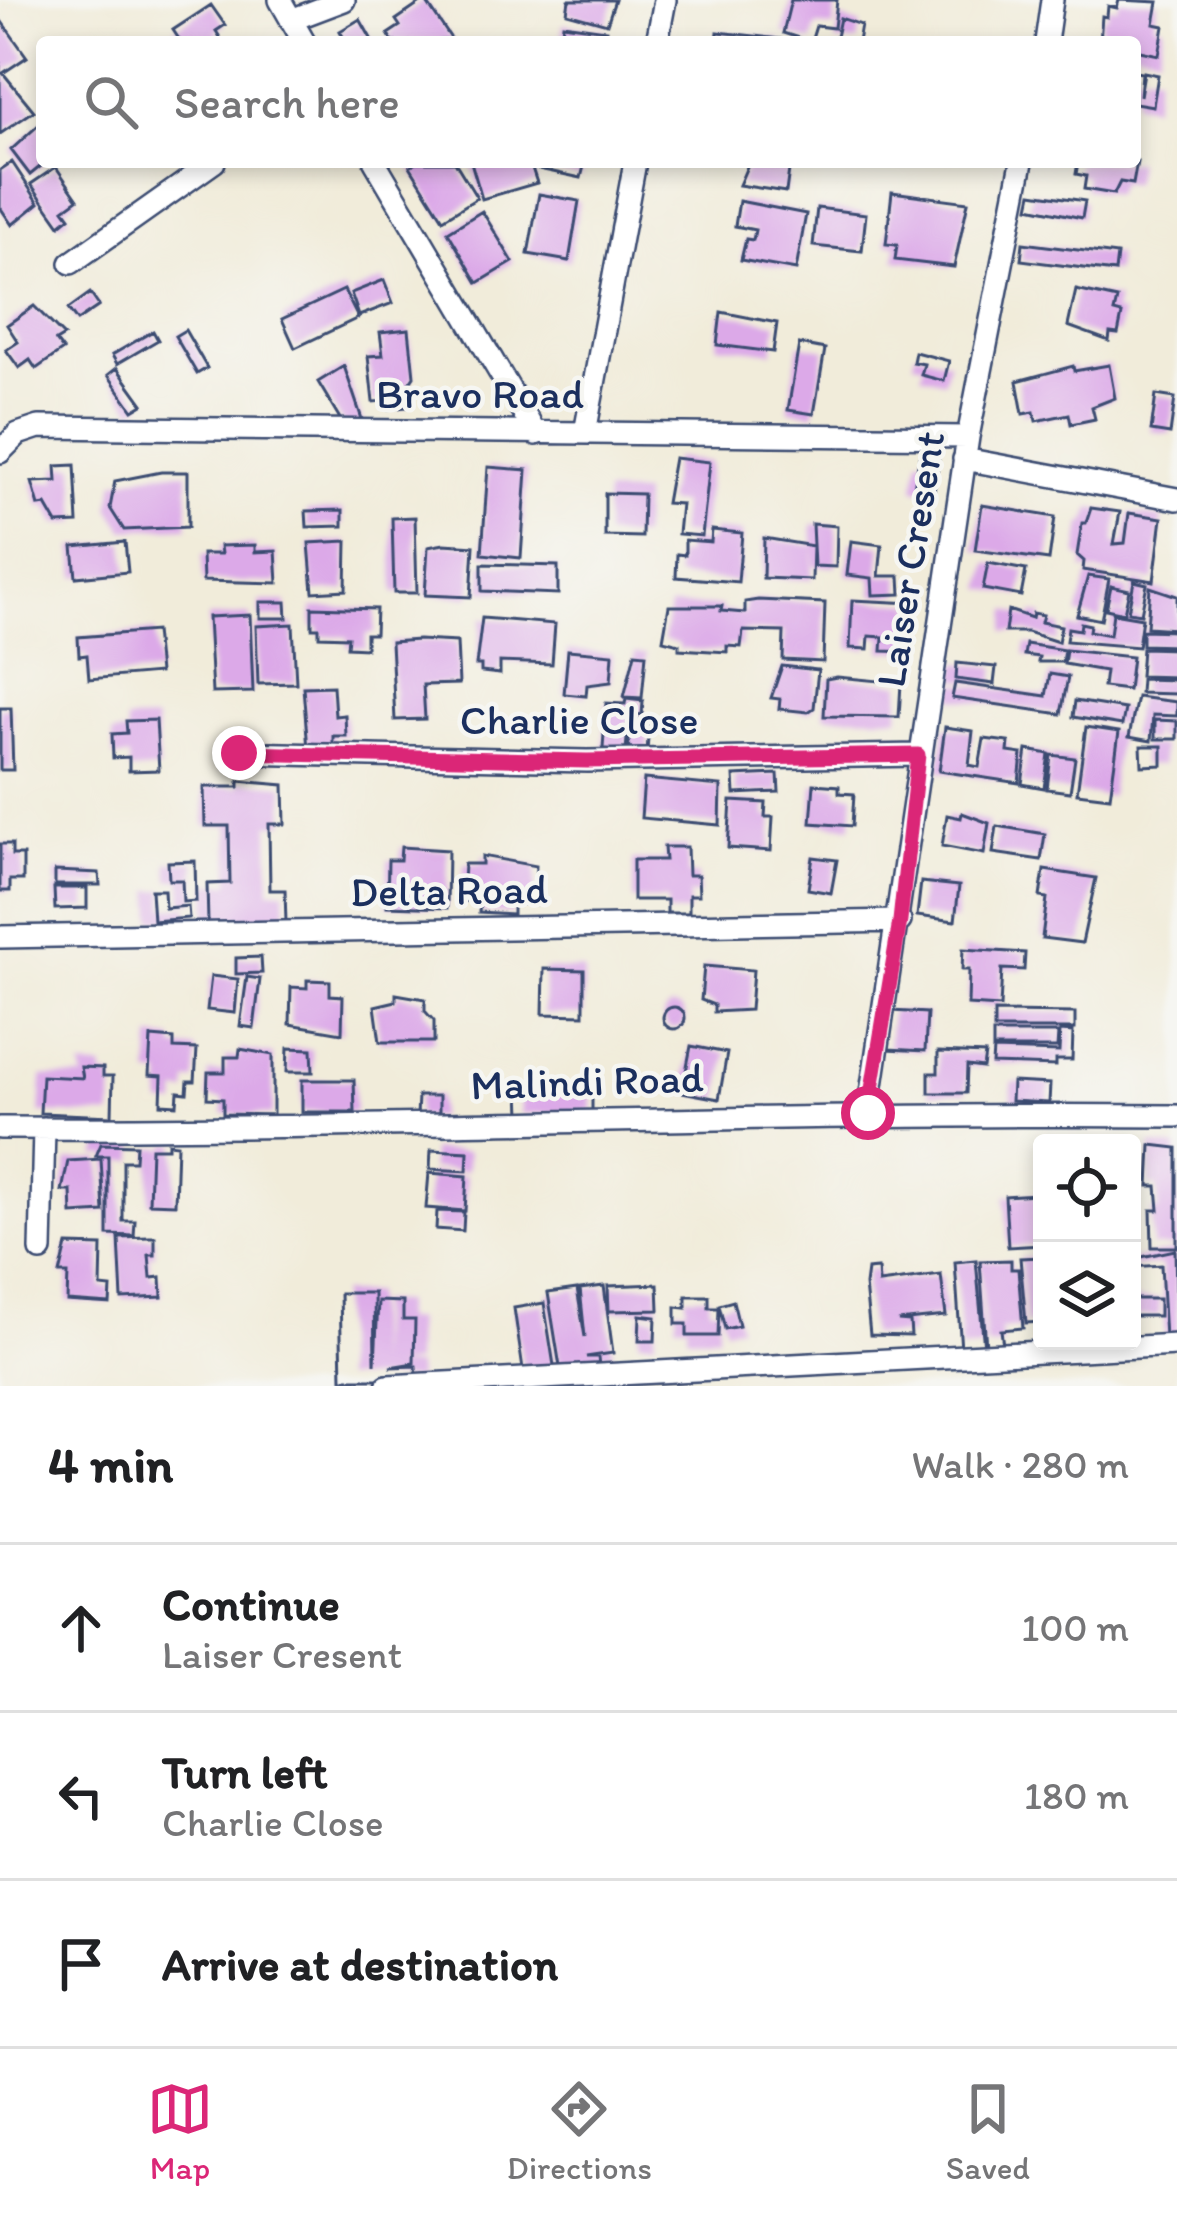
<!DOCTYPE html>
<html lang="en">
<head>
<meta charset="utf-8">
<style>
	body { margin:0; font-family:Itim,sans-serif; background:#f2f2f2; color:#202124 }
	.controls { position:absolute; right:36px; bottom:36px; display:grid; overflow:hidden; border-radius:12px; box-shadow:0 6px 18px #0003 }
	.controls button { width:108px; height:108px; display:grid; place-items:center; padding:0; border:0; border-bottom:3px solid #e0e0e0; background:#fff; color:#202124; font:60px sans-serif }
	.stop { position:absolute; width:36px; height:36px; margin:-27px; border:9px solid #db2777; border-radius:50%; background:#fff }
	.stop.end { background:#db2777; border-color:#fff; box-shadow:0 3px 12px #0008 }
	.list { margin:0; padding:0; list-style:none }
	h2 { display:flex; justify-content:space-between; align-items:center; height:156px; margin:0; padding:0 48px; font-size:51px }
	h2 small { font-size:39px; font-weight:400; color:#757577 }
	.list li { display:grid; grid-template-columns:78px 1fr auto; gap:36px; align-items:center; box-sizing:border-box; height:168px; padding:0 48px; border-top:3px solid #e0e0e0 }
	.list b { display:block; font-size:45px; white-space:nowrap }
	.list p { margin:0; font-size:39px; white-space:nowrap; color:#757577 }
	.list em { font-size:39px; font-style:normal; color:#757577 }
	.icon { flex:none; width:66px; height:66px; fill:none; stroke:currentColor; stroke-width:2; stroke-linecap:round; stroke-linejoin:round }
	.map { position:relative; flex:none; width:1177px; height:1386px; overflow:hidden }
	.search { position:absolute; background:#fff; box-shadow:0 6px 18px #0003; left:36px; right:36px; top:36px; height:132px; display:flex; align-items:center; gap:30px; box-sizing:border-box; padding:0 42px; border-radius:12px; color:#757577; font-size:45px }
	.sheet { height:660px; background:#fff }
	nav { display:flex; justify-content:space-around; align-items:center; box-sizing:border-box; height:168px; border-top:3px solid #e0e0e0; background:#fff; font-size:33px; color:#757577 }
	nav a { display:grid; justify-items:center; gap:6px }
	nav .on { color:#db2777 }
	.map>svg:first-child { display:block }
	.building { fill:#dca9e8 }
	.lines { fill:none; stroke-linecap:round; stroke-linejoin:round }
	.minor-casing { stroke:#3b4b71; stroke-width:26 }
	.minor { stroke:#fff; stroke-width:21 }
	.route { stroke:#db2777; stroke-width:15 }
	.labels { text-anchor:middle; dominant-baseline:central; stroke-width:9; stroke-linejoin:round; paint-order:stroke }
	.street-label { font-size:42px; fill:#1b2f5e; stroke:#f6f6f2 }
</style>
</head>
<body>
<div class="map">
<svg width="1177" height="1386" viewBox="0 0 1177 1386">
	<rect width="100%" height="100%" fill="#f6f6f2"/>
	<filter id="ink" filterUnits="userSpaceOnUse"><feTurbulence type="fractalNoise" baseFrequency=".00833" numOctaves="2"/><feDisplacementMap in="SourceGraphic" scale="24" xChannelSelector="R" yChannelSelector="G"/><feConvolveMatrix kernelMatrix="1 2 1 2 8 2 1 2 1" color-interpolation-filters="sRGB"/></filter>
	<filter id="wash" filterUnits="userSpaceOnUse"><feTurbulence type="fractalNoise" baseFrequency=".004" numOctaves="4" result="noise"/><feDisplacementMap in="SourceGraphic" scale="48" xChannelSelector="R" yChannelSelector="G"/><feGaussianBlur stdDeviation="2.7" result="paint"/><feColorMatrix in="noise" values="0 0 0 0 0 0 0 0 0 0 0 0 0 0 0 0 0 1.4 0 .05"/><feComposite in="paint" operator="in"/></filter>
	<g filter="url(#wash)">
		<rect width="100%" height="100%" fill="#f1ecda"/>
		<g id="blocks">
			<path class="building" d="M425,0L452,40L393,42L388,34L400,26L396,20Z
				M569,0H615L607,24L567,13Z
				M791,0H837L834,28L816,26L811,42L783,33Z
				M1119,0L1158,2L1154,24L1164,26L1159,55L1135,50V42H1100L1102,16L1107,17L1108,6L1117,8Z
				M211,5L225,25L216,31L223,42H181L173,30Z
				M840,18L861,25L858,42H835Z
				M0,19L27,57L3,73L34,111L0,134Z
				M360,19L373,42H346L340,31Z
				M563,24L606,30L605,42H561Z
				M718,32L781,39V42H717Z
				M1135,72L1142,73L1140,96L1144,72L1158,75L1153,106L1135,103Z
				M42,122V162H46L30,175L11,150Z
				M12,162L39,203L12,225L0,207V170Z
				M417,162H455L477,198L443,219L410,166Z
				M471,162H530L537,183L482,199Z
				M541,162H585L581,178L539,169Z
				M749,162H790L786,192L739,185Z
				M1078,162H1137L1133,184L1120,182L1114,194L1084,189L1086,176L1076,174Z
				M56,167L78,199L64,209L70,217L60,225L31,184Z
				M892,192L968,202L954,267L895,260L897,245L886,244Z
				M1032,193L1085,201L1082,218L1029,207Z
				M539,194L579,201L569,261L528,254Z
				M739,201L806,214L796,270L741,260L746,239L753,240L755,230L735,226Z
				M817,208L866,214L862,251L813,246Z
				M482,211L513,262L478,283L448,232Z
				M1023,243L1117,255L1115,272L1021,260Z
				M384,280L393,303L359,316L351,293Z
				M344,290L358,318L295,348L282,319Z
				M1076,290L1117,299L1114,312L1122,314L1118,334L1110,333L1109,341L1068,326Z
				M90,293L99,306L77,321L68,309Z
				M34,306L64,336L56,341L63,350L36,369L30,360L19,368L6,350L18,342L7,325Z
				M721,312L777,323L773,352L717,345Z
				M409,329L414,376L406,388L408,407L386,409L385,401L373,402L368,356L383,355L380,332Z
				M185,330L207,368L197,374L175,336Z
				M153,331L158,340L117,364L112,355Z
				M799,344L825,349L814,414L788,410Z
				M915,352L949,361L944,381L921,375L924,364L913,362Z
				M1109,365L1115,398L1092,407L1095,419L1071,424L1069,414L1036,421L1034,412L1023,414L1017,381L1073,366L1074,371Z
				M344,366L364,425L345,427L318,382Z
				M117,368L143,404L133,410L108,375Z
				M1156,395L1175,398L1170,434L1151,431Z
				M674,458L710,462L702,536L678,534L681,504L666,503Z
				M919,458L939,461L934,491L914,488Z
				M75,465L78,523L57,524L46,505L39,506L32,482L57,481L56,466Z
				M488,467L527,470L521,558L482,554Z
				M161,472H188V527L124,530L110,508L115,481Z
				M605,493L643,494L642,537L605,536Z
				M982,505L1055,517L1049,560L975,550Z
				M1091,508L1120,512L1114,544L1125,543L1129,513L1162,518L1154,581L1083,570L1084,561L1077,555L1082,523H1086Z
				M343,510V526L307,527L306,511Z
				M415,517L417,593H394L392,518Z
				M812,524L837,526L836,567L814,566Z
				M712,530L742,533L738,582L676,577L677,554L685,555V540L711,542Z
				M764,538L813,546L812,580L763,578Z
				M347,541L346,590L313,592L309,543Z
				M851,541L882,545L879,576H900L901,594L873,595L872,578L847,575Z
				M125,542L128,572L76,577L73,547Z
				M444,544L474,546L471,597L425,595L428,547Z
				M255,545V552L276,551L278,583L203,581L202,554H221L220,546Z
				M988,563L1026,570L1021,596L983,589Z
				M482,564L558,566V594L482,591Z
				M1088,576L1109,579L1101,620L1077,615Z
				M1134,581L1147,584L1141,614L1128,612Z
				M1111,586L1129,590L1124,613L1106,609Z
				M1150,587L1177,596V629L1147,627Z
				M758,600L825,603L823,662L783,660L784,632L743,631L741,647L727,646V652L679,649V644L663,640L669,606H722L721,611L745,613V602Z
				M852,600L913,603L911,652L882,651L883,637L869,636L868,649L850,648Z
				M260,602H286L287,618H260Z
				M312,607L376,609L375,634H366V648L347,647L348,637L319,636V628H312Z
				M1008,610L1032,618L1033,613L1043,615L1041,622L1061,626L1058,642L1027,632H1005Z
				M1113,613L1142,618L1138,647L1066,641L1068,628L1080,630L1081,623L1090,625L1089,631L1110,635Z
				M250,615L253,692L212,693L208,617Z
				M482,618L555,624L552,664L500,662V674L481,672V665H476Z
				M293,624L296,683L258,684L256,626Z
				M1142,630L1177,631V646L1142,645Z
				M155,631L159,673L89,679L87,655L79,656L78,637Z
				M418,640L457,642L459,684L423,685L425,719L395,720L391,642Z
				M1026,644L1064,650L1062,662H1038L1039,657L1024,655Z
				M1142,648L1177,649V677L1140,676Z
				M568,650L613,654L611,682L587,685L586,696L564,694Z
				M1066,650L1132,657L1128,690L1103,687L1105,671L1064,664Z
				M635,653L646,654L642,698L624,697Z
				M957,663L996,667L994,684L956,679Z
				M782,666L818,670L814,708L808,712L779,709L780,699L771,698Z
				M1050,674L1068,677L1061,714L952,698L955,683L1046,696Z
				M837,677L901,683L899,717L824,716L826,679Z
				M1141,679L1177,680V694L1140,693Z
				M333,686L335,716L345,715L346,736H333V748L308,749L303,687Z
				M1137,697L1177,702V716L1153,715L1151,741L1129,737Z
				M626,699L643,701L642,715L629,713L626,751L603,749L606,703L625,704Z
				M1075,701L1125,709L1122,725L1073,717Z
				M0,708H11L13,770H0Z
				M631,719L649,720L647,753L628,752Z
				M156,720L159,770L129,771V757L113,758L112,734L127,733L126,721Z
				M1155,720L1177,721V739H1155Z
				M945,727L973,731L969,765L979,767L984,739L1009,742L1008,752L1022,754L1019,783L939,771Z
				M1086,727L1119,732L1110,797L1077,793Z
				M1141,746H1162V765L1142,766Z
				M1027,750L1049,754L1044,788L1022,784Z
				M1051,755L1075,758L1070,792L1047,789Z
				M778,774L779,792L735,794L734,776Z
				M644,779L721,786L720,825L641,818Z
				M239,781L284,785L285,824H269L270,890H285L286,923H208L207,884L230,883L229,826H205L204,787H239Z
				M814,784L839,786V793L854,794L852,826L811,823Z
				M731,801L766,803L765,817H773L771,851L728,848Z
				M962,813L989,823L984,854L942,846L947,815L961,818Z
				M997,826L1045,834L1041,860L993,853Z
				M0,844H12V855H23V880H10V891H0Z
				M401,847L448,850L447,908L387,906L388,860H400Z
				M664,847H687L688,875H698L699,895H689V913H667V900H633V860H665Z
				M482,856L536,866L534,905L513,904V914L479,912L480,902L462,901L464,864H482Z
				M813,857L837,860L831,893L808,889Z
				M195,861L196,901L183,902L182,880H169L168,862Z
				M1044,870L1096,878L1082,943L1042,938L1047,898L1040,897Z
				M55,871L99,873L100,885H55Z
				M921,882L959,886L955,921L917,916Z
				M54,888H87V908L55,909Z
				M151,890H164L165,908L188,906L189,918L153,921Z
				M963,949L1025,953L1024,970L1002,969L1000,1007L968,1005L969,970H962Z
				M261,957L262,973L236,974V958Z
				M704,966L753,970L750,1010L714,1012V1005L701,1000Z
				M544,969L584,970V1015L543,1014Z
				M211,976L238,979L235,1013L207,1010Z
				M247,977L260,979L254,1028L240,1026Z
				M307,980L330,981V995L343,996L342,1033L290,1024L291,987L307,988Z
				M396,994L425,999V1011L434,1021V1042H380L375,1006L396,1001Z
				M663 1018a11 11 0 1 1 22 0a11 11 0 1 1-22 0Z
				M891,1011L927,1013L925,1051L888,1049Z
				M994,1012L1075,1013V1029H994Z
				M1060,1031L1073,1032L1072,1060H1056V1066L992,1064L993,1050L1059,1052Z
				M993,1033H1058L1057,1048H993Z
				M151,1037L174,1039V1048L197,1049L195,1081H188L187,1093L178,1092L177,1105L161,1104L162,1076L149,1075Z
				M691,1046L727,1053L719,1099L682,1092Z
				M288,1048L312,1049L313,1072H287Z
				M240,1049L273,1055V1115L223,1114V1099L207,1098L208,1072H225V1057H239Z
				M938,1052L985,1054L983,1068L967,1066L966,1093H929V1073H938Z
				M81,1067L103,1068V1076H113L112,1116L40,1113L42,1076L83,1078Z
				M302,1080H354L355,1112H302Z
				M1012,1082L1050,1084L1049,1103L1011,1101Z
				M565,1091L592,1093V1111L521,1114L520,1092L541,1096V1092Z
				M418,1096H439V1117L417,1116Z
				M168,1143L177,1144L175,1204L149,1203L151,1148H168Z
				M101,1144L136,1145L135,1161H123V1221H135L134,1236L108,1235V1156H96Z
				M1151,1145L1177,1148V1247H1152L1151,1210H1159L1157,1186H1149Z
				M431,1150L468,1152L467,1171L430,1169Z
				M101,1159L104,1212L72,1214L71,1191H62L68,1161Z
				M429,1173L467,1176L465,1211L426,1208Z
				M1036,1194L1042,1245L1008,1247L1005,1196Z
				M437,1211L464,1212L463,1231L436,1229Z
				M150,1237H155V1255H149L151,1278L161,1277L162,1297L122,1299L119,1238Z
				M67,1245L102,1246L101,1287L111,1288L110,1304L67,1301L68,1274H60Z
				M1175,1250L1177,1337L1165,1338L1161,1265L1132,1267V1259Z
				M1042,1257V1322L1026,1323L1020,1258Z
				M976,1260L984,1348L961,1350L955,1262Z
				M1011,1260V1269H1018L1023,1328L1001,1330L1003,1345L986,1347L980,1261Z
				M878,1269L879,1283L941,1275L946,1316L898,1321L910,1322L911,1336L870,1335L865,1285L867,1270Z
				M658,1284L659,1310L609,1311L608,1286Z
				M604,1286L613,1353L586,1357H598L599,1366L561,1373L548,1293L577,1289L585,1337L580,1289Z
				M340,1293H374L375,1364L378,1301L403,1302V1320H415L414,1363L390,1367L416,1366L417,1379H342Z
				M686,1296H709V1308H719L718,1336H687V1324H676V1307L686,1308Z
				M1132,1299H1159V1316H1132Z
				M733,1301L739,1326L725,1329L719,1305Z
				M544,1303L555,1372L524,1376L514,1308Z
				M640,1315L656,1317L655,1341H639Z"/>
		</g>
	</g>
	<g filter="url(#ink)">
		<use href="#blocks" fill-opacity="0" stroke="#3b4b71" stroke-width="3"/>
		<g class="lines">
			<defs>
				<path id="minor" d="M280,0L304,42
					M291,20L344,0
					M657,42L665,0
					M1046,42L1052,0
					M375,162L536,434
					M71,263L214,162
					M585,433L635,162
					M0,452L18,434L39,427L968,437
					M964,459L1177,499
					M239,753L587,761L918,755
					M0,937L900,921
					M868,1113L968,437L1022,162
					M0,1128C393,1130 784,1112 1177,1116
					M41,1250L44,1128
					M387,1386L1177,1345"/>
			</defs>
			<use href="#minor" class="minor-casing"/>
			<use href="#minor" class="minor"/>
		</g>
	</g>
	<g class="lines" filter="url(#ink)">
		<path class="route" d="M239,753L587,761L918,755L900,921L868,1113"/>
	</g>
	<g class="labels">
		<g class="street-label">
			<text x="480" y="393">Bravo Road</text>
			<text transform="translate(910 559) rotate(-81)">Laiser Cresent</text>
			<text x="579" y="719">Charlie Close</text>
			<text transform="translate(449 890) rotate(-1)">Delta Road</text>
			<text transform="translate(587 1081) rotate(-2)">Malindi Road</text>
		</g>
	</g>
</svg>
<div class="controls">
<button><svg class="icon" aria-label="locate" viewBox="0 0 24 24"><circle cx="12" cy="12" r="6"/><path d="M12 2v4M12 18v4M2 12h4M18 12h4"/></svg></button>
<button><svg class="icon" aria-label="layers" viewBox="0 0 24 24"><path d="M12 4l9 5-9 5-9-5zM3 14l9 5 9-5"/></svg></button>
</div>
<div class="stop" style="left:868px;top:1113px"></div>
<div class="stop end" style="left:239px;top:753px"></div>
<div class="search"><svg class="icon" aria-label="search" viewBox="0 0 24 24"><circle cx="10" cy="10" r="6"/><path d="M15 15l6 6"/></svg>Search here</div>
</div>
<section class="sheet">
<h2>4 min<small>Walk · 280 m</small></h2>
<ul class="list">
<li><svg class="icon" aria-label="ahead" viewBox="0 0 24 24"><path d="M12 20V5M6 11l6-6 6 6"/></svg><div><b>Continue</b><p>Laiser Cresent</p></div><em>100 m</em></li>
<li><svg class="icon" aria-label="left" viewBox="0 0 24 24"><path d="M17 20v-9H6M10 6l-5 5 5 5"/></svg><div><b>Turn left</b><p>Charlie Close</p></div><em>180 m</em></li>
<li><svg class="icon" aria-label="arrive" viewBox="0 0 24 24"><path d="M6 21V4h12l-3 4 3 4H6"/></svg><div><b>Arrive at destination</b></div></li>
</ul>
</section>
<nav>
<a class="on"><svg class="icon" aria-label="map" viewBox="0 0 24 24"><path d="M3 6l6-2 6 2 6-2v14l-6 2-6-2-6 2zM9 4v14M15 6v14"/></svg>Map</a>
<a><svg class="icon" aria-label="directions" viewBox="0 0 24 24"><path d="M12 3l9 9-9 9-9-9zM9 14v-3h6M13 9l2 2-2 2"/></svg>Directions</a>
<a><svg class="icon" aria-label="saved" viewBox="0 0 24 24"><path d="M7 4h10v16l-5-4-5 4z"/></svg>Saved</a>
</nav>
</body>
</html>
